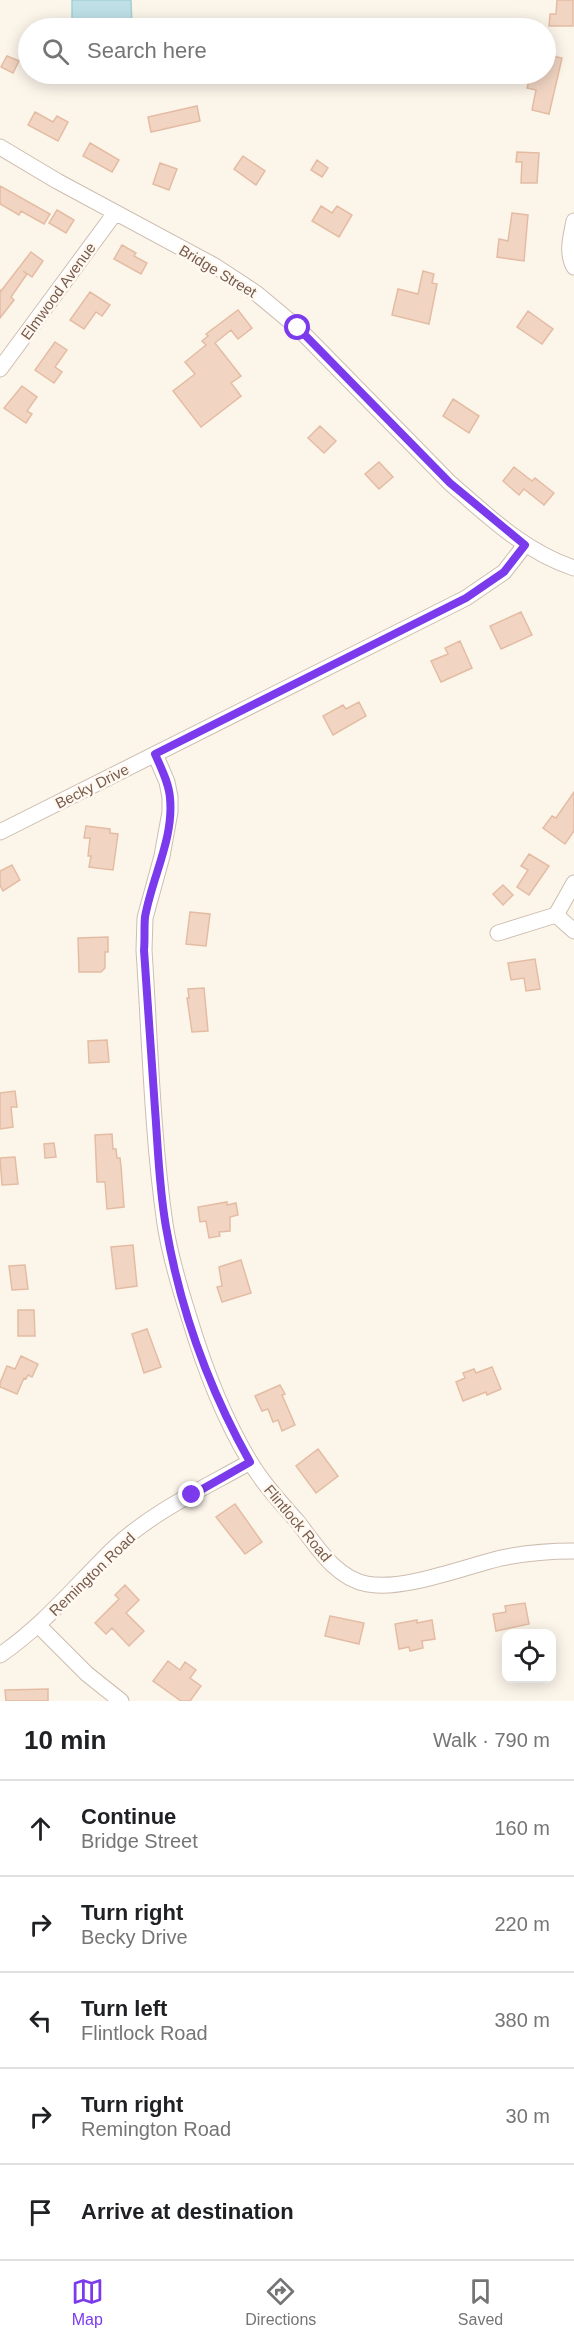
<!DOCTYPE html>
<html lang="en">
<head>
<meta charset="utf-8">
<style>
	body { margin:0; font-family:Helvetica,sans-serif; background:#f2f2f2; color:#202124 }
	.controls { position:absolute; right:18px; bottom:18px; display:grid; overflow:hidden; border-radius:12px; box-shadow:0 3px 15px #0003 }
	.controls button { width:54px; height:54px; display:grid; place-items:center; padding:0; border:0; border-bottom:2px solid #e0e0e0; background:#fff; color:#202124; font:30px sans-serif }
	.stop { position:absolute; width:18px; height:18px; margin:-14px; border:4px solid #7c3aed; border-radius:50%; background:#fff }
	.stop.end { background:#7c3aed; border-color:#fff; box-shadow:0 2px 6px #0008 }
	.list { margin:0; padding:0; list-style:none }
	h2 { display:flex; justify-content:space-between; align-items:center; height:78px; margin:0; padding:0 24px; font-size:26px }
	h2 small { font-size:20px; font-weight:400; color:#757577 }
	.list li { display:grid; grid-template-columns:39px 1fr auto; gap:18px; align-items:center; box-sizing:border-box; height:96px; padding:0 24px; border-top:2px solid #e0e0e0 }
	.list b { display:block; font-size:22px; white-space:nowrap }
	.list p { margin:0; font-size:20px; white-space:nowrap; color:#757577 }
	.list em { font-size:20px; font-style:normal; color:#757577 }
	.icon { flex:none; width:33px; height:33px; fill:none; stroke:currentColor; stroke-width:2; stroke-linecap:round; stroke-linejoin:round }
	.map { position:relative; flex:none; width:574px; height:1701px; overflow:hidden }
	.search { position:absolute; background:#fff; box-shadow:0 3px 15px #0003; left:18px; right:18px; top:18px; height:66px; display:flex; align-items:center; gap:15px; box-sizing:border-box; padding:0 21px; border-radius:33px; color:#757577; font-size:22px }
	.sheet { height:558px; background:#fff }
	nav { display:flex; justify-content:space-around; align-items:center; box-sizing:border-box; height:84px; border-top:2px solid #e0e0e0; background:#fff; font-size:16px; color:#757577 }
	nav a { display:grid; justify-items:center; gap:3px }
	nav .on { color:#7c3aed }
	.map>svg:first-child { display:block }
	.water { fill:#bee0e6; stroke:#a5d0d8; stroke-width:1.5 }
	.building { fill:#f1d5c2; stroke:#e4bca3; stroke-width:1.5 }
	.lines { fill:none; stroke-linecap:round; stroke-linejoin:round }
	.minor-casing { stroke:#cebdaf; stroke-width:17 }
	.minor { stroke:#fff; stroke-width:15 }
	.route { stroke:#7c3aed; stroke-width:8 }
	.labels { text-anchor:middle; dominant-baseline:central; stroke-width:5; stroke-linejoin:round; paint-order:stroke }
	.street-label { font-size:15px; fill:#775c4d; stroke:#fff9f1 }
</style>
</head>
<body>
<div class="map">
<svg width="574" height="1701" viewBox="0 0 574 1701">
	<rect width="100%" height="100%" fill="#fcf5ea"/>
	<path class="water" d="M72,0H131L132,28H72Z"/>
	<path class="building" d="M557,0H573V26H549L550,14H556Z
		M547,55L562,58L549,114L532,110L536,90L527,88L531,74H546Z
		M7,56L19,61L13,73L1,67Z
		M197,106L200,121L151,132L148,117Z
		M35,112L53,122L57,116L68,122L58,141L28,125Z
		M90,143L119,160L112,172L83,156Z
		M517,152L539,153L537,183H521L522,162H516Z
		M243,156L265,171L256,185L234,169Z
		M317,160L328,168L322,177L311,170Z
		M160,163L177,169L169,190L153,184Z
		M0,186L50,214L44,224L21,211L19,215L0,204Z
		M321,206L332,213L337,206L352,215L339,237L312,221Z
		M57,210L74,220L66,233L49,223Z
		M512,213L528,215L524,261L497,257L499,239L508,241Z
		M122,245L136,253L134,256L147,263L141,274L114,259Z
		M31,252L43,261L32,277L23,271L27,274L11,297L14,300L0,318V290L1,291Z
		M423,271L434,274L432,283L437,284L429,324L392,315L398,289L418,294Z
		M90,292L110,305L102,316L96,312L84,329L70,320Z
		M238,310L252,328L238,339L231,330L215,343L241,376L231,383L241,396L201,427L173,391L195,374L185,362L206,345L202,341L208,336L206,334Z
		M528,311L553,329L542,344L517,327Z
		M55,342L67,350L55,367L62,372L54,383L35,370Z
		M22,386L37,397L27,411L32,414L26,423L4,408Z
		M453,399L479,416L469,433L443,416Z
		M320,426L336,441L324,453L308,438Z
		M379,462L393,477L379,489L365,474Z
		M514,467L532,481L535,478L554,493L544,505L524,489L519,495L503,481Z
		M521,612L532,635L501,649L490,626Z
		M460,641L472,668L441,682L431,661L448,654L445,648Z
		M359,702L366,716L333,735L323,716L343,705L346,709Z
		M574,792V831L565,844L543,828L552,816L556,818Z
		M86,826L110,829V833L118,834L113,870L89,867L91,856H88L90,838H84Z
		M529,854L549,866L529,895L517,887L528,870L521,866Z
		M12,865L20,880L3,891L0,885V871Z
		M503,885L513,895L503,905L493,894Z
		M190,912L210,914L206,946L186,944Z
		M108,937V952H105V968L101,972H79L78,938Z
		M535,959L540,989L526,991L524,978L511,980L508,963Z
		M204,988L208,1031L192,1032L187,998H189L188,989Z
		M107,1040L109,1062L89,1063L88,1041Z
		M15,1091L17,1107H11L13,1127L0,1129V1093Z
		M112,1134L113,1149H116L117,1158H120L121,1166L124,1207L107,1209L105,1182H97L95,1135Z
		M54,1143L56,1157L45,1158L44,1144Z
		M15,1157L18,1184L2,1185L0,1158Z
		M227,1202V1205L236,1203L238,1215L230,1217V1231L219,1232L220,1236L209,1238L206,1221L200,1222L198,1207Z
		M133,1245L137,1286L116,1289L111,1247Z
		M241,1260L251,1293L222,1302L217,1287L222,1286L219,1267Z
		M25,1265L28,1289L12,1290L9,1266Z
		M18,1310H34L35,1336H18Z
		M147,1329L161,1367L144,1373L132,1334Z
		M21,1356L38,1364L32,1377L28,1375L26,1379L24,1378L17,1394L0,1387V1383L7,1366L15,1369Z
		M492,1367L501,1389L487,1395L486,1392L463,1401L456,1382L465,1378L463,1373L474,1369L476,1373Z
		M280,1385L285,1394L282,1395L295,1425L282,1431L278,1420L273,1422L268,1409L262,1411L255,1396Z
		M318,1449L338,1476L316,1493L296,1466Z
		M235,1504L262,1542L245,1554L216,1517Z
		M125,1585L139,1600L126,1613L144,1631L129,1646L112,1628L106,1634L95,1623L119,1599L115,1595Z
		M525,1603L529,1624L496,1631L493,1614L506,1612L505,1606Z
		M330,1616L364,1623L359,1644L325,1636Z
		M417,1620V1623L432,1620L435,1639L422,1641L423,1648L410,1651L409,1647L399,1649L395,1624Z
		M168,1661L180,1670L185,1662L196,1670L190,1678L201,1686L190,1701H181L153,1681Z
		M48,1689V1701H6L5,1690Z"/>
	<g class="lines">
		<defs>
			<path id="minor" d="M0,147L57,181L215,266L256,293L298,328L450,483C488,516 525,552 574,568
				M574,221C571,237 566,252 574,267
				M0,369L115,213
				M155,754L167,782L170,797V812L162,856L145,918L144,950C150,1041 152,1133 165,1224C170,1256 179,1286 189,1317C204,1367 222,1415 249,1460C262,1482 280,1502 297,1521C316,1545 335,1578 367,1584C403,1591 464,1567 501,1558C525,1553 549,1551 574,1551
				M0,832L466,598L504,572L525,545
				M556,915L574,931
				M498,933L556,915L574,883
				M39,1626L87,1674L121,1701
				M0,1655C44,1625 76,1585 114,1548C152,1512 204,1488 250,1462"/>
		</defs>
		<use href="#minor" class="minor-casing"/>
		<use href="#minor" class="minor"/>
	</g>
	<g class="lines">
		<path class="route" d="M192,1495L250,1462C209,1389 180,1309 166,1227C159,1188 158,1148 155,1109C151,1056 148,1003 144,950C145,939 144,927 145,917C152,877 174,839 170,798C169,783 161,768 155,754L466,598L504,572L525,545L450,483L298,328"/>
	</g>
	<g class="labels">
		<g class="street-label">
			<text transform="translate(218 271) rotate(31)">Bridge Street</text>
			<text transform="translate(58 291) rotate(-54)">Elmwood Avenue</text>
			<text transform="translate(92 786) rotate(-27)">Becky Drive</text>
			<text transform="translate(298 1523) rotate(50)">Flintlock Road</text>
			<text transform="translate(92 1574) rotate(-44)">Remington Road</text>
		</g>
	</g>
</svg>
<div class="controls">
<button><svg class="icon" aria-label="locate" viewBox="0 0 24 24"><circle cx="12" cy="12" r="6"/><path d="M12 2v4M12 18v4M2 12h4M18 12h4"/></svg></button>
</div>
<div class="stop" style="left:298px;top:328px"></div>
<div class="stop end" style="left:192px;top:1495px"></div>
<div class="search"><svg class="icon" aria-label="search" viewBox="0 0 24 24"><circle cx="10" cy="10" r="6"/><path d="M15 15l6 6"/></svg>Search here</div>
</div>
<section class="sheet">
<h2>10 min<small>Walk · 790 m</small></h2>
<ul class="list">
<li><svg class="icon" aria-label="ahead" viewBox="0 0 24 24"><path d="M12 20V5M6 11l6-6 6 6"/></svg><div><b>Continue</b><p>Bridge Street</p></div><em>160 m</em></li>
<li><svg class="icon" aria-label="right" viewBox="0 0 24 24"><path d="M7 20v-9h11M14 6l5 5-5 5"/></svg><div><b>Turn right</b><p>Becky Drive</p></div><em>220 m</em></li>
<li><svg class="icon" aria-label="left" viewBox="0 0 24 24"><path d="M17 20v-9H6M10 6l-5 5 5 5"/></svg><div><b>Turn left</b><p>Flintlock Road</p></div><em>380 m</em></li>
<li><svg class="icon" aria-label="right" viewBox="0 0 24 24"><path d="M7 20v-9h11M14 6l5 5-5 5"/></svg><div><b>Turn right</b><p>Remington Road</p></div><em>30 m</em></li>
<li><svg class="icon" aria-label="arrive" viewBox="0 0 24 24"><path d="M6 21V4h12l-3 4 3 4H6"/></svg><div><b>Arrive at destination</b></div></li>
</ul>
</section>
<nav>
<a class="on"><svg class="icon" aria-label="map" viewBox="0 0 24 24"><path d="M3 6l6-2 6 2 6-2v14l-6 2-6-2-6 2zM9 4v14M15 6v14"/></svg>Map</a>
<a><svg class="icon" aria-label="directions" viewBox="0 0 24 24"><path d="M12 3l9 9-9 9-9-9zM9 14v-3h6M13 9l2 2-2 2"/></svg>Directions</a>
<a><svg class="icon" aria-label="saved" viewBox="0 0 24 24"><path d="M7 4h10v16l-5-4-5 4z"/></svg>Saved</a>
</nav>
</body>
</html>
